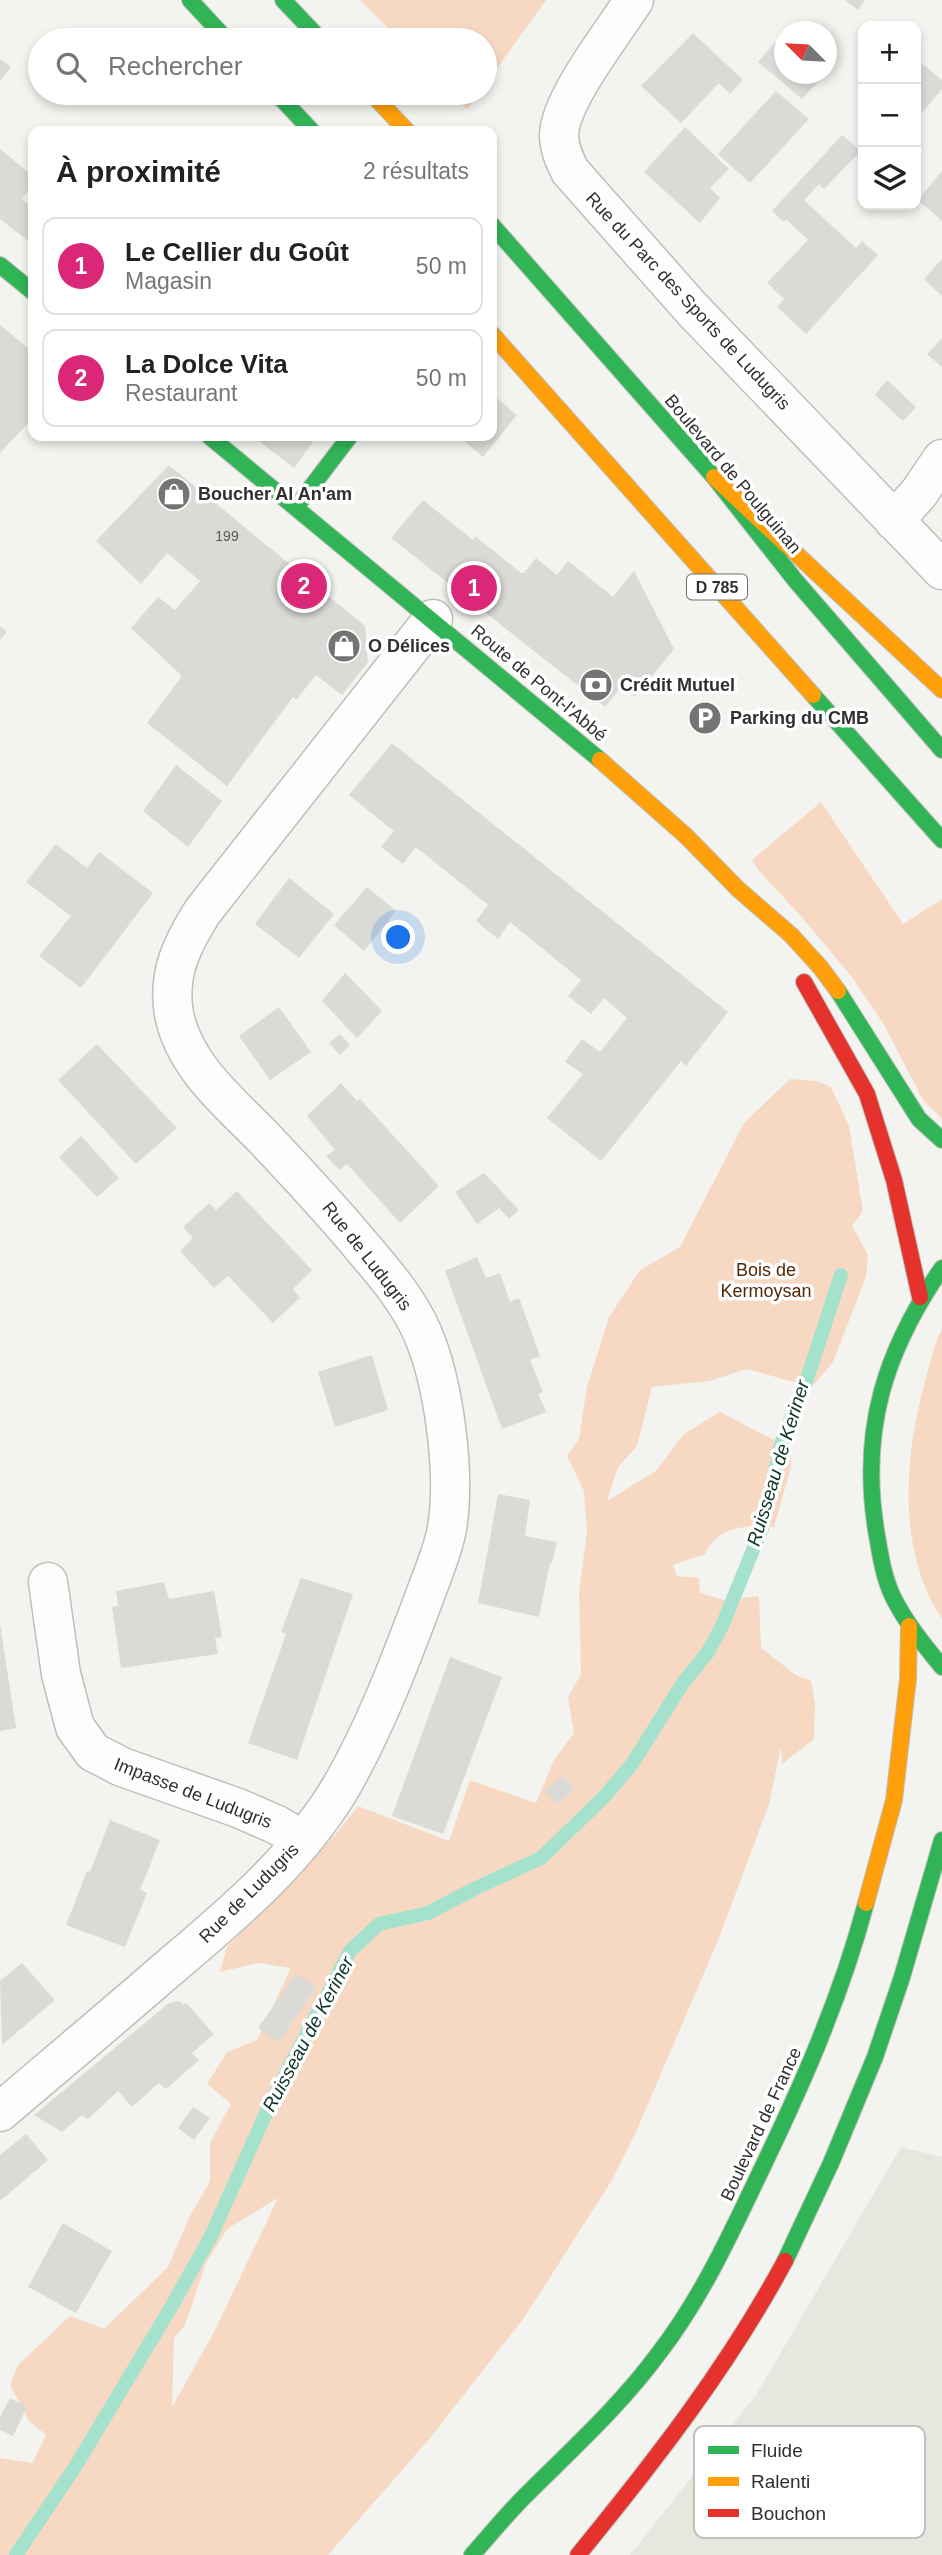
<!DOCTYPE html>
<html lang="fr">
<head>
<meta charset="utf-8">
<style>
	body { margin:0; font-family:Helvetica,sans-serif; background:#f6f6f6; color:#222 }
	.controls { position:absolute; right:21px; top:21px; display:grid; overflow:hidden; border-radius:14px; box-shadow:0 4px 10px #0003 }
	.controls button { width:63px; height:63px; display:grid; place-items:center; padding:0; border:0; border-bottom:2px solid #e0e0e0; background:#fff; color:#222; font:35px sans-serif }
	.compass { position:absolute; left:774px; top:21px; width:63px; height:63px; border-radius:50%; background:#fff; box-shadow:0 4px 10px #0003; rotate:294deg }
	.you { position:absolute; left:399px; top:938px; width:24px; height:24px; margin:-18px; border:5px solid #fff; border-radius:50%; background:#1a73e8; box-shadow:0 0 0 10px #1a73e833 }
	.badge { display:grid; place-items:center; width:46px; height:46px; border-radius:50%; background:#db2777; color:#fff; font-size:23px; font-weight:700 }
	.pin { position:absolute; translate:-50% -50%; border:4px solid #fff; box-shadow:0 2px 7px #0006 }
	.list { margin:0; padding:0; list-style:none }
	h2 { display:flex; justify-content:space-between; align-items:center; height:91px; margin:0; padding:0 28px; font-size:30px }
	h2 small { font-size:23px; font-weight:400; color:#767676 }
	.list li { display:grid; grid-template-columns:46px 1fr auto; gap:21px; align-items:center; box-sizing:border-box; height:98px; margin:0 14px 14px; padding:0 14px; border:2px solid #e0e0e0; border-radius:14px }
	.list b { display:block; font-size:26px; white-space:nowrap }
	.list p { margin:0; font-size:23px; white-space:nowrap; color:#767676 }
	.list em { font-size:23px; font-style:normal; color:#767676 }
	.icon { flex:none; width:38px; height:38px; fill:none; stroke:currentColor; stroke-width:2; stroke-linecap:round; stroke-linejoin:round }
	.map { position:relative; flex:none; width:942px; height:2555px; overflow:hidden }
	.search { position:absolute; background:#fff; box-shadow:0 4px 10px #0003; left:28px; top:28px; width:469px; height:77px; display:flex; align-items:center; gap:18px; box-sizing:border-box; padding:0 24px; border-radius:38px; color:#767676; font-size:26px }
	.panel { position:absolute; background:#fff; box-shadow:0 4px 10px #0003; left:28px; top:126px; width:469px; height:315px; border-radius:14px }
	.map>svg:first-child { display:block }
	.built { fill:#e6e7de }
	.green { fill:#f7d9c3; fill-rule:evenodd }
	.lines { fill:none; stroke-linecap:round; stroke-linejoin:round }
	.stream { stroke:#a5e2cd; stroke-width:14 }
	.building { fill:#dadad7 }
	.street-casing { stroke:#bebfbb; stroke-width:41 }
	.fast-casing { stroke:#bebfbb; stroke-width:18 }
	.slow-casing { stroke:#bebfbb; stroke-width:18 }
	.jam-casing { stroke:#bebfbb; stroke-width:18 }
	.street { stroke:#fdfdfd; stroke-width:38 }
	.fast { stroke:#30b455; stroke-width:16 }
	.slow { stroke:#ff9f0a; stroke-width:16 }
	.jam { stroke:#e5322d; stroke-width:16 }
	.labels { text-anchor:middle; dominant-baseline:central; stroke-width:7; stroke-linejoin:round; paint-order:stroke }
	.number-label { font-size:14px; fill:#5a5a58 }
	.shield { fill:#fff; stroke:#6e6e6d; stroke-width:2 }
	.shield-label { font-size:16px; font-weight:bold; fill:#30302e }
	.street-label { font-size:18px; fill:#30302e; stroke:#fff }
	.poi-label { font-size:18px; font-weight:bold; fill:#30302e; stroke:#fff; text-anchor:start }
	.park-label { font-size:18px; fill:#502807; stroke:#fff }
	.water-label { font-size:19px; font-style:italic; fill:#0a3329; stroke:#fff }
	.key { fill:#fff; stroke:#c1c1c0; stroke-width:2 }
	.key-label { font-size:19px; fill:#30302e }
</style>
</head>
<body>
<div class="map">
<svg width="942" height="2555" viewBox="0 0 942 2555">
	<rect width="100%" height="100%" fill="#f3f4ef"/>
	<path class="built" d="M901,2147L942,2157V2555H630L756,2395Z"/>
	<path class="green" d="M360,0H546L485,85V40H400Z
		M452,93H479L467,109Z
		M821,802L903,924L942,899V1119L923,1100L883,1023L851,976L800,915L760,872L752,860Z
		M790,1079L817,1081L831,1087L849,1126L863,1211L852,1226L868,1255L866,1277L833,1362L812,1387L747,1369L709,1381L652,1387L637,1446L618,1467L607,1501L656,1471L684,1434L720,1412L790,1448L791,1467L774,1527C747,1525 717,1526 705,1554L673,1565L677,1576L699,1578L700,1593L724,1600L759,1596L761,1648L796,1675L811,1681L815,1704L814,1739L782,1764L781,1747L769,1804L719,1938L636,2132L612,2180L524,2318L430,2438L328,2555H0V2458L32,2463L46,2435L29,2421L10,2385L18,2365L70,2316L104,2329L168,2267L189,2218L210,2181V2143L231,2104L207,2084L227,2052L257,2040L291,1968L258,1963L220,1972L227,1947L336,1834L358,1806L449,1841L470,1780L536,1803L553,1762L574,1733L568,1697L581,1674L579,1593L587,1531L584,1491L567,1456L579,1439L587,1387L609,1317L640,1270L680,1247L744,1123ZM278,2198L214,2332L172,2407L174,2338L185,2325L206,2263L227,2229Z
		M942,1329V1619C895,1549 905,1451 927,1374C931,1359 935,1343 942,1329Z"/>
	<g class="lines">
		<path class="stream" d="M16,2555L75,2467L170,2309L211,2236L271,2102L350,1951L379,1924L428,1913L476,1888L541,1858L604,1797L632,1764L683,1683L708,1652L722,1626L762,1528L782,1441L805,1385L841,1275"/>
	</g>
	<path class="building" d="M845,0H865L858,10Z
		M693,33L743,80L730,94L719,83L681,123L641,86Z
		M775,42L785,50V74H812L820,80L802,99L758,62Z
		M0,59L11,67L0,81Z
		M919,61L942,80V89L916,120V64Z
		M776,91L809,119L750,183L718,154Z
		M685,127L729,169L710,188L720,198L700,223L644,172Z
		M842,135L861,151L824,189L819,184L804,200L856,248L862,241L878,255L806,334L777,307L784,299L767,283L808,240L786,219L784,222L772,211Z
		M0,149L33,176V184L22,199L33,208V245L0,219Z
		M942,171V221L918,200Z
		M942,259V296L924,279Z
		M0,325L33,352V418L0,453Z
		M942,338V367L927,354Z
		M887,380L916,407L903,421L875,395Z
		M492,394L517,415L483,457L458,436H492Z
		M252,436H306L313,442L294,468Z
		M169,465L365,626L368,662L342,695L316,675L296,700L293,697L227,786L147,723L182,676L131,628L158,597L175,610L200,581L167,553L141,584L96,541Z
		M423,500L473,540L475,536L521,573H524L536,558L557,575L568,561L613,597L634,571L674,649L635,697L622,686L605,707L391,538Z
		M0,626L7,632L0,640Z
		M392,743L728,1012L686,1066L681,1061L601,1161L547,1118L583,1074L565,1062L582,1039L600,1052L627,1018L604,998L591,1014L568,996L581,980L510,922L498,939L476,921L488,905L416,847L403,864L381,847L394,831L349,795Z
		M176,765L222,801L188,847L143,811Z
		M56,844L87,868L99,852L153,893L81,988L39,956L71,916L26,882Z
		M289,878L334,914L299,958L255,924Z
		M367,887L396,911L364,951L334,925Z
		M345,973L382,1011L357,1038L322,1001Z
		M279,1007L311,1052L270,1080L239,1036Z
		M340,1034L350,1045L340,1055L329,1043Z
		M97,1044L177,1128L136,1164L58,1080Z
		M341,1083L357,1101L360,1099L439,1186L400,1223L347,1164L339,1170L326,1156L335,1150L307,1116Z
		M81,1136L119,1178L97,1197L59,1157Z
		M484,1173L519,1210L509,1219L499,1208L477,1224L455,1192Z
		M237,1191L312,1270L293,1289L300,1298L273,1323L228,1276L214,1288L180,1251L193,1238L183,1227L209,1203L216,1210Z
		M477,1257L486,1278L500,1273L510,1302L519,1298L540,1356L530,1360L543,1392L538,1394L546,1412L502,1429L445,1271Z
		M372,1355L388,1410L335,1427L318,1372Z
		M498,1494L530,1500L525,1536L557,1542L552,1563H550L539,1617L478,1603Z
		M301,1578L353,1594L297,1760L248,1743L286,1634L281,1632Z
		M164,1582L169,1599L214,1591L222,1637L215,1638L218,1654L121,1668L112,1607L118,1606L116,1591Z
		M0,1624L16,1728L0,1731Z
		M450,1657L502,1677L443,1834L392,1816Z
		M562,1776L575,1789L558,1804L545,1791Z
		M110,1820L160,1840L140,1890L147,1893L125,1947L66,1925L87,1871L90,1872Z
		M22,1963L55,2000L2,2045L0,1981Z
		M296,1974L316,1987L279,2042L258,2028Z
		M180,2001L183,2005L186,2003L214,2034L192,2053L199,2060L166,2089L159,2083L132,2107L118,2091L88,2119L82,2115L62,2132L34,2115L169,2003Z
		M193,2107L210,2118L194,2140L178,2128Z
		M26,2134L48,2160L0,2201V2155Z
		M63,2223L112,2251L76,2313L28,2287Z
		M10,2398L27,2407L13,2436L0,2430V2417Z"/>
	<g class="lines">
		<defs>
			<path id="street" d="M634,0C613,33 561,98 559,134C559,148 564,159 570,171L692,309L942,570
				M894,521L919,493L942,459
				M48,1582L61,1674L75,1727L93,1752L122,1767L238,1808L277,1825L302,1840
				M0,2112C54,2066 109,2020 163,1973C228,1918 297,1861 341,1787C375,1728 400,1662 424,1598C432,1575 443,1552 447,1528C456,1474 444,1382 422,1332C407,1298 381,1269 358,1242C328,1206 296,1172 264,1138C229,1102 184,1066 174,1014C167,974 182,944 203,911L433,619"/>
			<path id="fast" d="M190,0L227,40
				M283,0L321,40
				M276,93L312,131
				M492,225L714,477L795,580L942,750
				M0,265L33,292
				M209,436L600,760
				M296,507L350,436
				M813,695L942,840
				M838,991L919,1119L942,1140
				M942,1268C885,1351 860,1429 876,1530C880,1553 883,1576 893,1597C906,1623 924,1645 942,1667
				M785,2261L831,2163L875,2057L902,1977L942,1840
				M472,2555C490,2535 506,2515 525,2496C571,2450 620,2406 659,2353C699,2301 727,2242 755,2183C799,2092 840,2001 866,1903"/>
			<path id="slow" d="M371,93L407,131
				M492,334L813,695
				M714,477L942,690
				M600,760L686,836L738,889L791,935L821,968L838,991
				M866,1903L894,1800L908,1679L909,1626"/>
			<path id="jam" d="M804,982L867,1094L894,1180L920,1297
				M578,2555C654,2462 728,2367 785,2261"/>
		</defs>
		<use href="#street" class="street-casing"/>
		<use href="#fast" class="fast-casing"/>
		<use href="#slow" class="slow-casing"/>
		<use href="#jam" class="jam-casing"/>
		<use href="#street" class="street"/>
		<use href="#fast" class="fast"/>
		<use href="#slow" class="slow"/>
		<use href="#jam" class="jam"/>
	</g>
	<defs>
		<symbol id="shop-disc" viewBox="-11 -11 22 22"><circle r="9.5" fill="#747572" stroke="#fff"/><path d="M-5-2.5h2.3a2.7 3.5 0 0 1 5.4 0H5L5.5 6h-11ZM-1.5-2.5h3a1.5 2.3 0 0 0-3 0Z" fill="#fff"/></symbol>
		<symbol id="bank-disc" viewBox="-11 -11 22 22"><circle r="9.5" fill="#747572" stroke="#fff"/><path d="M-6-4H6V4H-6ZM0-2.3a2.3 2.3 0 1 0 0 4.6a2.3 2.3 0 1 0 0-4.6Z" fill="#fff"/></symbol>
		<symbol id="parking-disc" viewBox="-11 -11 22 22"><circle r="9.5" fill="#747572" stroke="#fff"/><path d="M-3.5-5.5H1a3.5 3.5 0 0 1 0 7H-1V5.5H-3.5ZM-1-3.4V-.6H.8a1.4 1.4 0 0 0 0-2.8Z" fill="#fff"/></symbol>
	</defs>
	<g fill-rule="evenodd">
		<use href="#shop-disc" x="155" y="475" width="38" height="38"/>
		<use href="#shop-disc" x="325" y="627" width="38" height="38"/>
		<use href="#bank-disc" x="577" y="666" width="38" height="38"/>
		<use href="#parking-disc" x="686" y="699" width="38" height="38"/>
	</g>
	<g class="labels">
		<g class="number-label">
			<text x="227" y="536">199</text>
		</g>
		<rect class="shield" x="687" y="574.5" width="60" height="25" rx="5"/>
		<g class="shield-label">
			<text x="717" y="587">D 785</text>
		</g>
		<g class="street-label">
			<text transform="translate(688 301) rotate(47)">Rue du Parc des Sports de Ludugris</text>
			<text transform="translate(733 474) rotate(50)">Boulevard de Poulguinan</text>
			<text transform="translate(539 683) rotate(40)">Route de Pont-l'Abbé</text>
			<text transform="translate(367 1256) rotate(52)">Rue de Ludugris</text>
			<text transform="translate(193 1793) rotate(21)">Impasse de Ludugris</text>
			<text transform="translate(249 1893) rotate(-45)">Rue de Ludugris</text>
			<text transform="translate(761 2124) rotate(-65)">Boulevard de France</text>
		</g>
		<g class="poi-label">
			<text x="198" y="494">Boucher Al An'am</text>
			<text x="368" y="646">O Délices</text>
			<text x="620" y="685">Crédit Mutuel</text>
			<text x="730" y="718">Parking du CMB</text>
		</g>
		<g class="park-label">
			<text x="766" y="1270">Bois de<tspan x="766" dy="21">Kermoysan</tspan></text>
		</g>
		<g class="water-label">
			<text transform="translate(778 1463) rotate(-73)">Ruisseau de Keriner</text>
			<text transform="translate(308 2034) rotate(-62)">Ruisseau de Keriner</text>
		</g>
	</g>
	<rect x="694" y="2426" width="231" height="112" rx="10" class="key"/>
	<rect x="708" y="2446" width="31" height="8" fill="#30b455"/>
	<rect x="708" y="2477" width="31" height="9" fill="#ff9f0a"/>
	<rect x="708" y="2509" width="31" height="8" fill="#e5322d"/>
	<g class="key-label">
		<text x="751" y="2457">Fluide</text>
		<text x="751" y="2488">Ralenti</text>
		<text x="751" y="2520">Bouchon</text>
	</g>
</svg>
<div class="controls">
<button>+</button>
<button>−</button>
<button><svg class="icon" aria-label="layers" viewBox="0 0 24 24"><path d="M12 4l9 5-9 5-9-5zM3 14l9 5 9-5"/></svg></button>
</div>
<svg class="compass" viewBox="-18 -18 36 36"><path d="M0-13l5 13h-10z" fill="#e53935"/><path d="M0 13l5-13h-10z" fill="#767676"/></svg>
<div class="you"></div>
<div class="pin badge" style="left:474px;top:588px">1</div>
<div class="pin badge" style="left:304px;top:586px">2</div>
<div class="search"><svg class="icon" aria-label="search" viewBox="0 0 24 24"><circle cx="10" cy="10" r="6"/><path d="M15 15l6 6"/></svg>Rechercher</div>
<section class="panel">
<h2>À proximité<small>2 résultats</small></h2>
<ul class="list">
<li><span class="badge">1</span><div><b>Le Cellier du Goût</b><p>Magasin</p></div><em>50 m</em></li>
<li><span class="badge">2</span><div><b>La Dolce Vita</b><p>Restaurant</p></div><em>50 m</em></li>
</ul>
</section>
</div>
</body>
</html>
